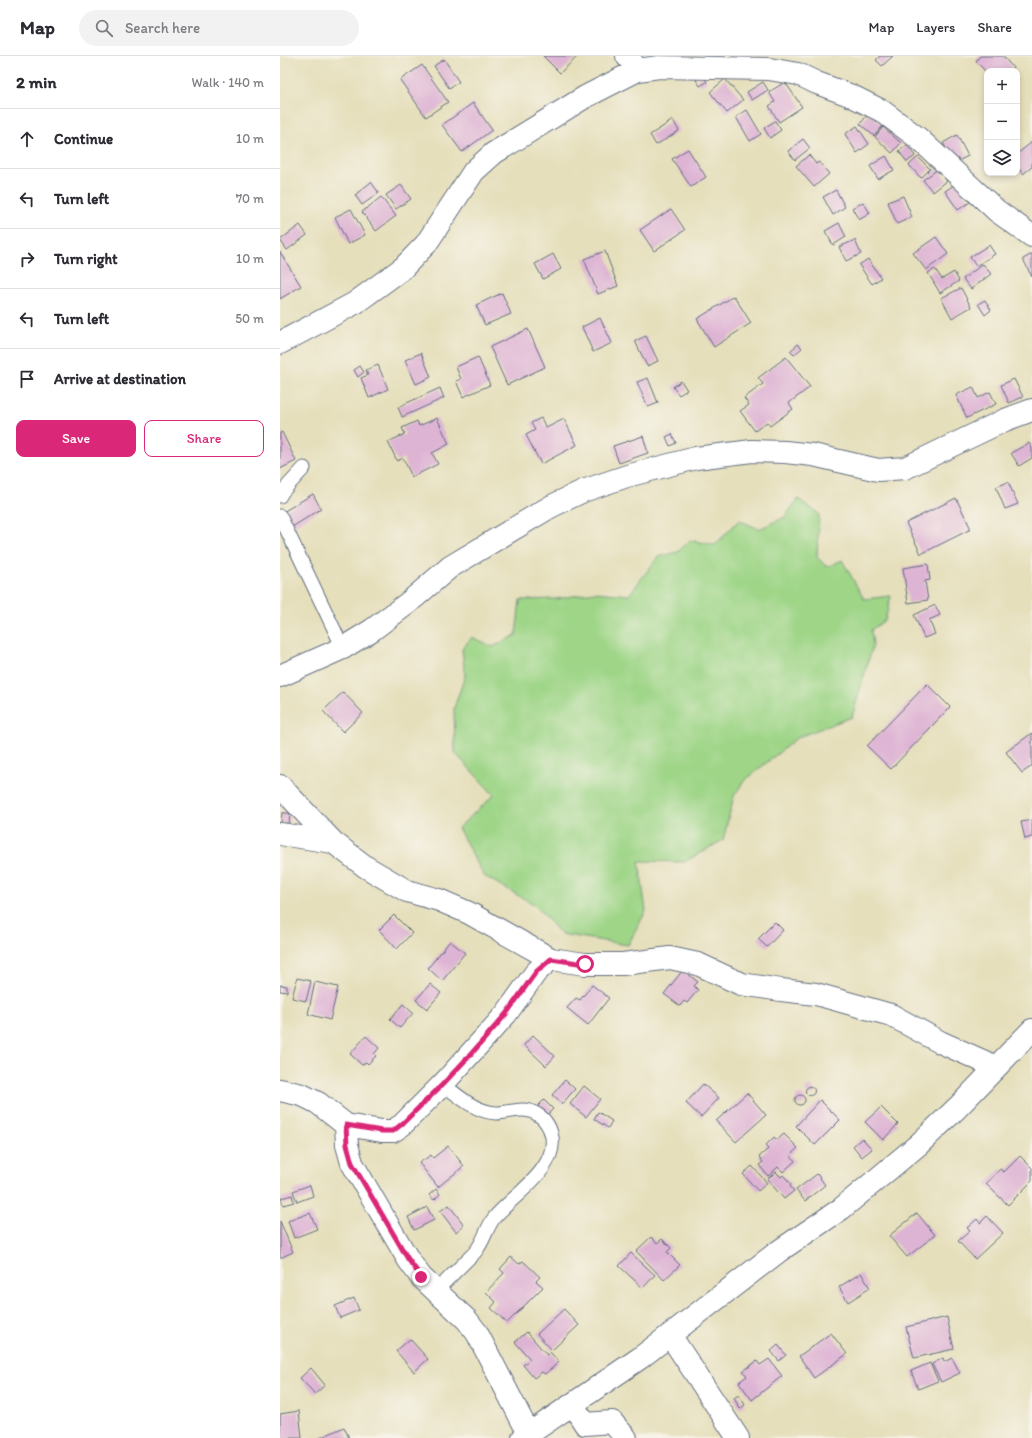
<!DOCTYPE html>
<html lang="en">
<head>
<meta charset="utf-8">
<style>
	body { margin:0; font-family:Itim,sans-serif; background:#f2f2f3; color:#2b2b33 }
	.controls { position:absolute; right:12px; top:12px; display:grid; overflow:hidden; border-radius:8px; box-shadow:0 2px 6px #0003 }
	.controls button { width:36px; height:36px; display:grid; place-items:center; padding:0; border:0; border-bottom:1px solid #e1e1e2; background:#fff; color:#2b2b33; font:20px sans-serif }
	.stop { position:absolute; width:12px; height:12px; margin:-9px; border:3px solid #db2777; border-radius:50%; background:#fff }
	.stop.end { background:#db2777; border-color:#fff; box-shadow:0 1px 4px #0008 }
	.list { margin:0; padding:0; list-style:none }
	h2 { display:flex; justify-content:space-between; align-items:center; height:52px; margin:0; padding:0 16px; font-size:17px }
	h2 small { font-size:13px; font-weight:400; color:#7c7c81 }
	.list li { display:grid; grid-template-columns:26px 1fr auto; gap:12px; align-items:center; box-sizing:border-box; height:60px; padding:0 16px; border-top:1px solid #e1e1e2 }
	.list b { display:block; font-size:15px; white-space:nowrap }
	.list em { font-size:13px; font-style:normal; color:#7c7c81 }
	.actions { display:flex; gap:8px; padding:12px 16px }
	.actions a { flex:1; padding:9px 0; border:1px solid #db2777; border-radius:8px; text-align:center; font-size:14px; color:#db2777 }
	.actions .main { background:#db2777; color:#fff }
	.icon { flex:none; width:22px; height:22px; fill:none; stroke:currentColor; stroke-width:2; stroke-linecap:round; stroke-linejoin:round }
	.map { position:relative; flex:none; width:752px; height:1382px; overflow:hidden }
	header { display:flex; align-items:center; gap:24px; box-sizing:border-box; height:56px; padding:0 20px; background:#fff; border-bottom:1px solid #e1e1e2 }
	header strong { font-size:19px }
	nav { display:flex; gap:22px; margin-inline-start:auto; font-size:14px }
	.search { width:280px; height:36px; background:#f2f2f3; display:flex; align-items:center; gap:10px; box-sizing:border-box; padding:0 14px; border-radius:22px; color:#7c7c81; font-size:15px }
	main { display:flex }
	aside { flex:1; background:#fff }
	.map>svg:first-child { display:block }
	.green { fill:#9ed587; stroke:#5c8272 }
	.building { fill:#deb4d4 }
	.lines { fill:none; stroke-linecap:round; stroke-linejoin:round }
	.service-casing { stroke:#626d7f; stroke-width:15 }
	.minor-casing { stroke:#626d7f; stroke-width:24 }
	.tertiary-casing { stroke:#626d7f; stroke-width:24 }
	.service { stroke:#fff; stroke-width:13 }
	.minor { stroke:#fff; stroke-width:22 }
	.tertiary { stroke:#fff; stroke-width:22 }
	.route { stroke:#db2777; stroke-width:5 }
</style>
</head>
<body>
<header>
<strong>Map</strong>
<div class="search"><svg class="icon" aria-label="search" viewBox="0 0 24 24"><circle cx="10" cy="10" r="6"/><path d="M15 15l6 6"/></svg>Search here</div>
<nav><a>Map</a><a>Layers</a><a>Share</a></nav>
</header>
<main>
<aside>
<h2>2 min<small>Walk · 140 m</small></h2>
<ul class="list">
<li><svg class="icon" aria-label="ahead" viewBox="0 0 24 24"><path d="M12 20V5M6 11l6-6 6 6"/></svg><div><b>Continue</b></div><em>10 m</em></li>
<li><svg class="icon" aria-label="left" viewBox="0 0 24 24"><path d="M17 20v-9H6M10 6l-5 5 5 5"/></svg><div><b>Turn left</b></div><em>70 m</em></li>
<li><svg class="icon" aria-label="right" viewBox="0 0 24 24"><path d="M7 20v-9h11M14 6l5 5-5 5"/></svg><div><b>Turn right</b></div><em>10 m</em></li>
<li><svg class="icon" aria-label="left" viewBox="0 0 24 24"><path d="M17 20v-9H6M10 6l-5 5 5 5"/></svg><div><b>Turn left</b></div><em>50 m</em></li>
<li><svg class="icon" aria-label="arrive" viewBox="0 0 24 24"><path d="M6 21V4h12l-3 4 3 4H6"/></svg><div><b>Arrive at destination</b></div></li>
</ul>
<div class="actions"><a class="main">Save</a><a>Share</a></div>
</aside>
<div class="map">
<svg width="752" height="1382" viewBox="0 0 752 1382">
	<rect width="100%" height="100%" fill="#f7f3e8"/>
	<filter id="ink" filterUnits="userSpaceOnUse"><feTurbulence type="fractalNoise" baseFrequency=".025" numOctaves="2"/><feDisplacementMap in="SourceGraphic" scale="8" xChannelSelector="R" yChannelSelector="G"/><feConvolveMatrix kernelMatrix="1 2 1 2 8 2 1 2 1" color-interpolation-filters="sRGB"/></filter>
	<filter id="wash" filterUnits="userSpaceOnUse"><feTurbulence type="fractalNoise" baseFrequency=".012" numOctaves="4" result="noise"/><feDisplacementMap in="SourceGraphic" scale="16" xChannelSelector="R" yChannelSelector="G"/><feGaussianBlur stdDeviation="0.9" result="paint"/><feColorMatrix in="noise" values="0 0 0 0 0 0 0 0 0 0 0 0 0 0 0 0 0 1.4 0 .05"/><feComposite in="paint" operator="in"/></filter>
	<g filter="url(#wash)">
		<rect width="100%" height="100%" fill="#e5dfbb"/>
		<path class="green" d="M518,443L539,458L537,501L547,511L562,504L584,543L611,540L605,564L591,574L593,589L572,661L518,681L464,725L454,740L443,784L404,806L359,805L366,855L348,889L281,878L255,849L204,820L178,772L214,739L175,697L174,652L185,620L182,593L192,581L213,591L236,579L240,544L277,543L314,536L349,539L378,501L398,496L410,484L435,489L459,464L479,473L505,461Z"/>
		<g id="blocks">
			<path class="building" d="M263,0H298L280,17Z
				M600,0H613L602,10L596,4Z
				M700,0H723L734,13L732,15H707V17L696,5Z
				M164,3L179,26L169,32L154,10Z
				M142,9L168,46L146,61L120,24Z
				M423,19L427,26L420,30L416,24Z
				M445,23L463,44L447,57L430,36Z
				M483,26L488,34L472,44L467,36Z
				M505,26L522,51L499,66L489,50L495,46L489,36Z
				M193,47L212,74L182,96L162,69Z
				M467,54L481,78L470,85L456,61Z
				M589,57L603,70L594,80L580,68Z
				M393,64L399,75L376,89L370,79Z
				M495,65L501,74L490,82L484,72Z
				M577,70L589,88L577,97L565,78Z
				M603,71L621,87L612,97L595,81Z
				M677,79L688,100L674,107L663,87Z
				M523,83L530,92L515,104L508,95Z
				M752,86V111L743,118L737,110V98Z
				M627,89L635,100L627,106L619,95Z
				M408,93L426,121L411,131L392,103Z
				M529,99L536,108L539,106L549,118L534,131L516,110Z
				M606,100L614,114L598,123L590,110Z
				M638,101L650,113L641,122L629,109Z
				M658,113L667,125L653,136L643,124Z
				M91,126L99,137L82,149L75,139Z
				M677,127L690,146L678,154L665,135Z
				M121,129L131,143L116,153L106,139Z
				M556,134L565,151L553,159L543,141Z
				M623,140L632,161L617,168L608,146Z
				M101,141L116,160L96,175L82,156Z
				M583,146L590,157L579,164L572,152Z
				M71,153L85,179L68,188L55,161Z
				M391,153L405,174L374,195L360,174Z
				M559,167L566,181L553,189L545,175Z
				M20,169L27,179L7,194L0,184Z
				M656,181L668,198L646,214L633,197Z
				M575,184L581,198L566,205L559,191Z
				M709,189L715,198L696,210L690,201Z
				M325,195L338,230L318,238L304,203Z
				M0,196L21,230L0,243Z
				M273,198L281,213L263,223L255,208Z
				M752,198V221L743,203Z
				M588,203L601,222L592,228L579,209Z
				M703,208L711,218L691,233L683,223Z
				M655,213L662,223L674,216L679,225L660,237L648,217Z
				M681,232L691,251L672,262L661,242Z
				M222,237L231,258L205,269L196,249Z
				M454,240L471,267L434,291L417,263Z
				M705,244L711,254L705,259L698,248Z
				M320,262L332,287L313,296L302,271Z
				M248,273L265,311L227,329L210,291Z
				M366,280L378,305L367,310L355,285Z
				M518,288L522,292L514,299L510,295Z
				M141,297L151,321L136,328L125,304Z
				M198,301L210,329L183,341L176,325L181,323L176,311Z
				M506,301L530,331L509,347L513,353L490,370L487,366L475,375L460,355L469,349L464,342L483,328L478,322Z
				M98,309L108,333L89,342L81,322L88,319L86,314Z
				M80,310L84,316L78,321L74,314Z
				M368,322L378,347L368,351L357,326Z
				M734,323L743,341L729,347L721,329Z
				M401,325L407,334L399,339L393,331Z
				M693,331L698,342L710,336L716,348L687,362L676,339Z
				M160,332L164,342L122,361L118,351Z
				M157,362L169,388L152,397L158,408L132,421L123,402L117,405L108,386L125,378L122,372L137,365L139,370Z
				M261,362L266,372L284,363L297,389L261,408L246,379L255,374L251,367Z
				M2,376L16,405L0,413V377Z
				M392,378L396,387L390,390L386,381Z
				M363,380L368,397L339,407L333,390Z
				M749,387L752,392V402L739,410L731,397Z
				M728,426L738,448L725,453L716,431Z
				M33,438L41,453L12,471L3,456Z
				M676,442L691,473L641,498L626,467Z
				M648,508L650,524L645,525L648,544L628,547L623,512Z
				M655,549L660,559L649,564L655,578L644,582L634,559Z
				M647,628L670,651L611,713L587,690Z
				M63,636L83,657L63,676L43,655Z
				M752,677V710L742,717L726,696Z
				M2,757H10L9,767H1Z
				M752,764V781L745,783L741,766Z
				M114,859L132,877L117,893L99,874Z
				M495,866L503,874L487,891L478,883Z
				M170,885L185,897L162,925L148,912Z
				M403,914L418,926L414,930L418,934L407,947L404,945L400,950L384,938Z
				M17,922L31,925L26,945L12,942Z
				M35,926L58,931L50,964L28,958Z
				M150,928L161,937L147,953L136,944Z
				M0,929L7,930V936L0,935Z
				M312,929L329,942L308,969L287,952L296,942L300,944Z
				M123,948L133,957L120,972L110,963Z
				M253,979L275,1000L266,1010L244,989Z
				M86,980L99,992L94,998L96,1000L88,1008L86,1006L82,1009L70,998Z
				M285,1024L295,1033L282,1048L272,1039Z
				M423,1028L439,1042L421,1061L406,1047Z
				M304,1030L320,1043L306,1061L290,1048Z
				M525.5 1035a4.5 4.5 0 1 1 9 0a4.5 4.5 0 1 1-9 0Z
				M467,1037L486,1059L456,1086L436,1065Z
				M515 1044a5 5 0 1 1 10 0a5 5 0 1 1-10 0Z
				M264,1044L273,1053L267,1059L258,1050Z
				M540,1044L560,1064L535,1089L516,1070Z
				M601,1051L618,1068L603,1084L585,1066Z
				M318,1056L332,1065L328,1072L314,1063Z
				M504,1078L518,1092L510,1099L515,1105L503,1116L498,1111L488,1120L479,1109L483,1106L479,1101L488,1093L485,1090L494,1081L497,1084Z
				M582,1082L592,1093L582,1101L573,1090Z
				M168,1090L184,1110L158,1131L139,1107L151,1099L153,1102Z
				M740,1100L752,1112V1125L728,1149L706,1128L720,1113L724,1116Z
				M472,1110L487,1127L478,1135L463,1118Z
				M496,1116L501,1121L503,1119L511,1128L510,1130L514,1135L504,1143L487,1123Z
				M537,1118L545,1129L525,1145L516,1134Z
				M30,1129L33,1140L17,1146L13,1135Z
				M156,1133L160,1138L154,1144L149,1139Z
				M12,1139L14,1146L3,1149L1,1142Z
				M169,1149L184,1169L176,1176L160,1155Z
				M147,1151L154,1164L134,1174L128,1161Z
				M30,1157L37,1173L14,1182L8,1165Z
				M637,1157L655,1179L627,1201L609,1180Z
				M707,1160L723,1177L695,1203L678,1185L690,1175L687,1172L697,1163L700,1167Z
				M0,1165L13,1196L0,1202Z
				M371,1181L377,1187L382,1183L391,1192L387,1196L400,1209L384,1224L356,1195Z
				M351,1197L375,1219L363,1232L339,1210Z
				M231,1201L239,1208L243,1205L260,1221L256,1225L263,1231L227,1267L211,1252L216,1246L206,1236L224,1217L220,1213Z
				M581,1217L590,1232L568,1246L559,1231Z
				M74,1242L79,1254L60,1262L55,1250Z
				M284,1253L299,1269L272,1294L257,1278Z
				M667,1261L674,1293L634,1302L626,1271Z
				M247,1276L267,1299L270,1296L279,1306L265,1318L262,1316L254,1322L243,1309L250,1303L235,1286Z
				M551,1277L567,1298L534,1322L519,1300Z
				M130,1283L148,1303L134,1316L116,1295Z
				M498,1289L506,1299L499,1305L491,1295Z
				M663,1302L664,1306L672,1302L680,1317L661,1326L652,1308Z
				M489,1303L502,1320L472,1344L459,1326L467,1320L463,1315L477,1305L480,1309Z
				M650,1307L658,1325L638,1333L631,1315Z
				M31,1312L45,1329L35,1338L20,1322Z
				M459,1339L465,1349L460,1353L454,1342Z
				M19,1355L22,1382H0V1358Z
				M64,1371L69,1382H40Z"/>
		</g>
	</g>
	<g filter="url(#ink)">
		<use href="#blocks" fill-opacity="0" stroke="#626d7f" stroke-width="1"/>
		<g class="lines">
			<defs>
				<path id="service" d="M0,440L2,436L24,412
					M0,460L63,592
					M156,1235C165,1226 174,1217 184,1207C188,1202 195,1198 198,1192C205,1182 207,1171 214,1162C232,1140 277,1114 272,1081C270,1071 265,1062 255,1057C242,1050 230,1057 216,1057C196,1056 178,1040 163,1028"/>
				<path id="minor" d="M347,0L358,14
					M0,287L75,247L123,212L146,188L194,115L214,97L305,41L358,14L379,11L489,13L518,18L537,27L572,40L602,55L638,82L717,155L752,180
					M0,620L63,592L92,574L128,547L170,511L270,451L303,435L347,420L416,402L472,395L505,396L533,399L598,414L625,412L725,364L752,354
					M0,730L53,786L86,811L127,835L159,844L189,857L271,903L305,908H343L390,902L418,908L461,928L501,934L536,938L611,959L660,986L716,1011
					M0,778L53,786
					M0,1034L22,1039L38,1047L66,1069L102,1075H113L122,1069L163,1028L226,958L256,916L271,903
					M66,1069L67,1089L72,1107L128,1203L141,1221L187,1264L197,1277L249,1378
					M390,1279L458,1382
					M293,1349L305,1368L332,1366L346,1382"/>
				<path id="tertiary" d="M243,1382L360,1302L499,1195L561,1153L638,1089L678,1051L752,974"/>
			</defs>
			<use href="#service" class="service-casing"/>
			<use href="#minor" class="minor-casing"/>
			<use href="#tertiary" class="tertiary-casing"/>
			<use href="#service" class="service"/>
			<use href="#minor" class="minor"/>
			<use href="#tertiary" class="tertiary"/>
		</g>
	</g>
	<g class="lines" filter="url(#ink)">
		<path class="route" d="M141,1221L128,1203L72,1107L67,1089L66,1069L102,1075H113L122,1068L163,1028L192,997L226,958L256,916L271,903L305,908"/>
	</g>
</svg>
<div class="controls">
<button>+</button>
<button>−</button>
<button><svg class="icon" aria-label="layers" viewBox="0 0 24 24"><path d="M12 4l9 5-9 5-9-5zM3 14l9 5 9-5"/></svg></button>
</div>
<div class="stop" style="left:305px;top:908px"></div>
<div class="stop end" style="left:141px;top:1221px"></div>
</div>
</main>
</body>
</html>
